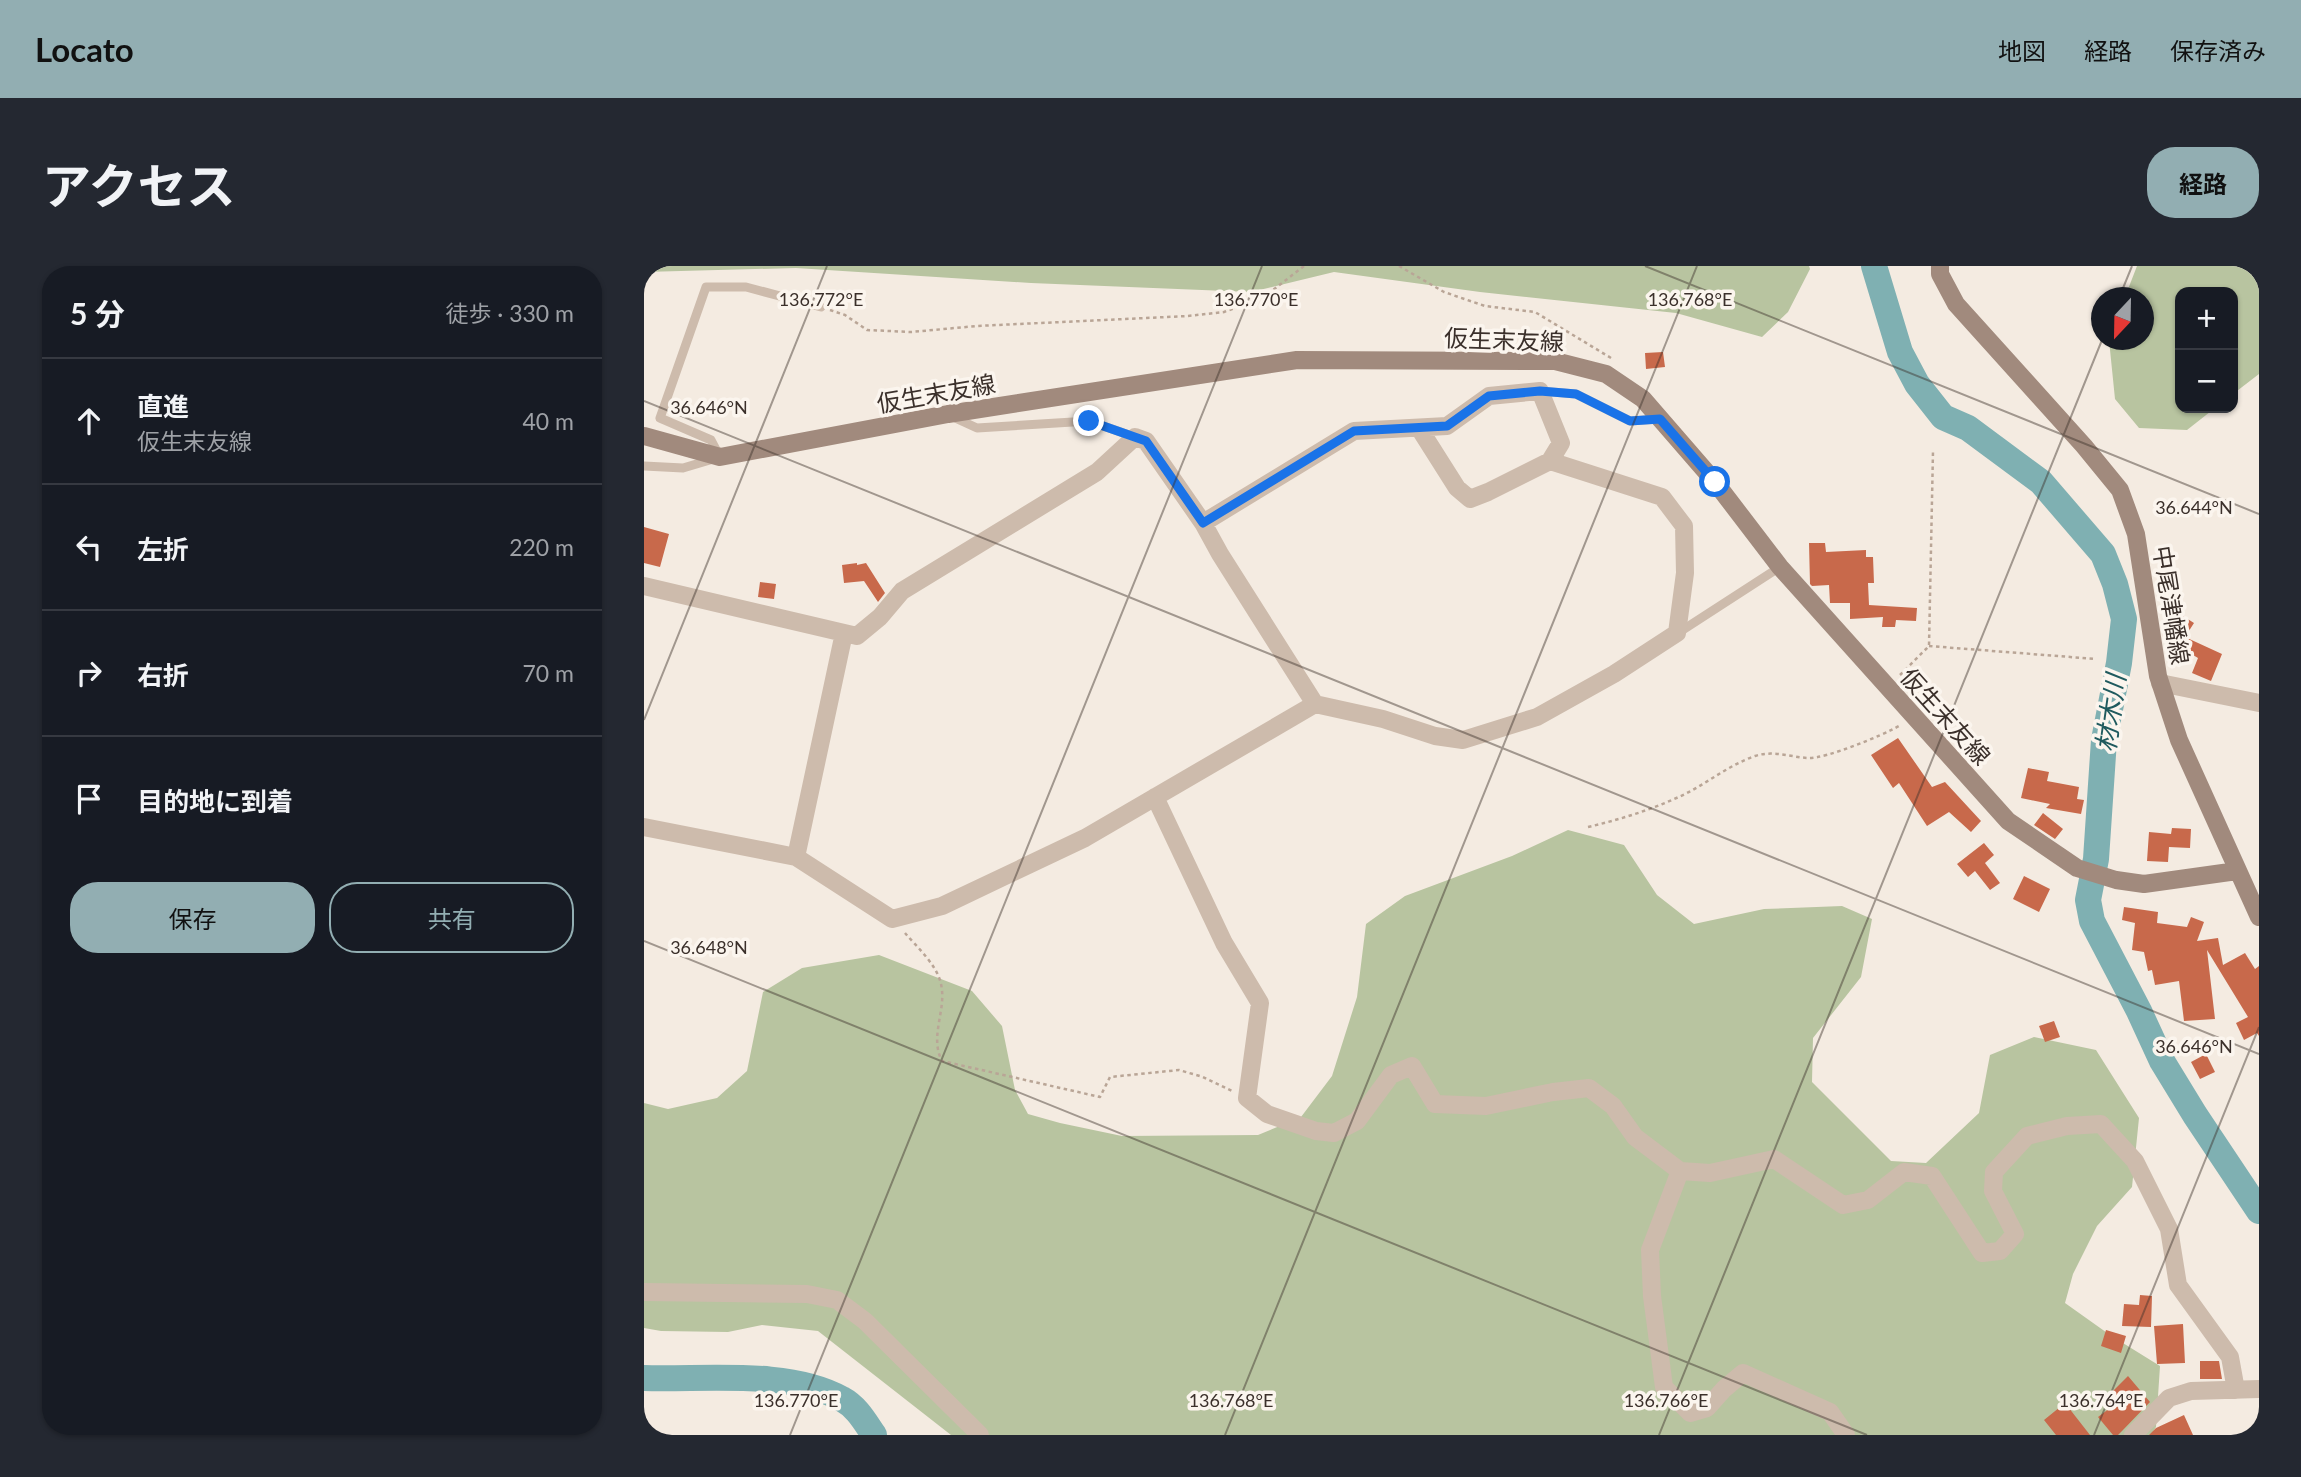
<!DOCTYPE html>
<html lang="ja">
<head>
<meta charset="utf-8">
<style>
	body { margin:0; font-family:Lato,"Noto Sans JP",sans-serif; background:#242831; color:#f1f3f6 }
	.controls { position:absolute; right:21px; top:21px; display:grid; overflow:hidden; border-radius:14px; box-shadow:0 2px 5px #0004 }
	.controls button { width:63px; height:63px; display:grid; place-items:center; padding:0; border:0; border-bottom:2px solid #363941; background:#171b24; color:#f1f3f6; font:35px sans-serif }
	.compass { position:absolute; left:1447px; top:21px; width:63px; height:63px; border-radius:50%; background:#171b24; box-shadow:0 2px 5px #0004; rotate:202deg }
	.stop { position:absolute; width:21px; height:21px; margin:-16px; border:5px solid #1a73e8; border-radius:50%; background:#fff }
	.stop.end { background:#1a73e8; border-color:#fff; box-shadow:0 2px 7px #0008 }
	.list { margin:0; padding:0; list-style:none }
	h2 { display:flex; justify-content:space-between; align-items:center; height:91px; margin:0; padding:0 28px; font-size:30px }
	h2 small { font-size:23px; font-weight:400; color:#9ea1a6 }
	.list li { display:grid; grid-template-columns:46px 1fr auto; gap:21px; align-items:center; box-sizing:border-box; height:126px; padding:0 28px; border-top:2px solid #363941 }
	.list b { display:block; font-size:26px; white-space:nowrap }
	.list p { margin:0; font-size:23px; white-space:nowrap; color:#9ea1a6 }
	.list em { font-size:23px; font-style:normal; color:#9ea1a6 }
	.actions { display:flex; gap:14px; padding:21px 28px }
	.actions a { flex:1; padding:16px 0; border:2px solid #92aeb2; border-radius:28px; text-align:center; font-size:24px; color:#92aeb2 }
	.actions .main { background:#92aeb2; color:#111 }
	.icon { flex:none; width:38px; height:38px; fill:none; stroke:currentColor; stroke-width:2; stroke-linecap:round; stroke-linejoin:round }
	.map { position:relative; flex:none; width:1615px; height:1169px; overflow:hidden; border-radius:28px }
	header { display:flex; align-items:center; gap:42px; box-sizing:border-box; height:98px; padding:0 35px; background:#92aeb2; color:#111 }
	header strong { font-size:33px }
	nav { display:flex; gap:38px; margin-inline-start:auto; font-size:24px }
	.intro { display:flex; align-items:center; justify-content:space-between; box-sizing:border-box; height:168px; padding:0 42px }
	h1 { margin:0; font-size:49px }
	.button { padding:18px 32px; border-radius:28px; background:#92aeb2; color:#111; font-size:24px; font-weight:700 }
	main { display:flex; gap:42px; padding:0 42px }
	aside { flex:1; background:#171b24; border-radius:28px; box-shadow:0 2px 5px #0004 }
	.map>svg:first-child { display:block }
	.green { fill:#b8c4a0 }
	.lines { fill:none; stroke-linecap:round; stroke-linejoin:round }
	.river { stroke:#7fb0b2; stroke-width:26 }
	.building { fill:#c8694b }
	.path { stroke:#b9a596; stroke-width:2.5; stroke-dasharray:3.5 3.5; stroke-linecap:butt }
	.service { stroke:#cdbbac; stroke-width:9 }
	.minor { stroke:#cdbbac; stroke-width:18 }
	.secondary { stroke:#a18a7d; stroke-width:18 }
	.route { stroke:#1a73e8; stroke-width:9 }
	.ticks { fill:none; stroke:#3b302b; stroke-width:2; stroke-opacity:0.45 }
	.labels { text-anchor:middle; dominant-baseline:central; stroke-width:7; stroke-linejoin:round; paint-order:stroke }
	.street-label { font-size:24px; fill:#3b302b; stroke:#fbf5ee }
	.water-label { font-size:26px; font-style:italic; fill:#1f5a5e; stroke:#fbf5ee }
	.ticks-label { font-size:18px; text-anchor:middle; fill:#3b302b; stroke:#fbf5ee; stroke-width:7; stroke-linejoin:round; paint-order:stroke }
</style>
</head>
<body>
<header>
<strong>Locato</strong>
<nav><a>地図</a><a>経路</a><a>保存済み</a></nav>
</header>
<div class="intro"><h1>アクセス</h1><a class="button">経路</a></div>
<main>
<aside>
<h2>5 分<small>徒歩 · 330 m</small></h2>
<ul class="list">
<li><svg class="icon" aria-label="ahead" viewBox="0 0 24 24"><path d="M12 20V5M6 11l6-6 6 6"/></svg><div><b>直進</b><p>仮生末友線</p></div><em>40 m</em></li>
<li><svg class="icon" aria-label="left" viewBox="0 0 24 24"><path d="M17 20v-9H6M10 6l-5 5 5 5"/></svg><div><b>左折</b></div><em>220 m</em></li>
<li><svg class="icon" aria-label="right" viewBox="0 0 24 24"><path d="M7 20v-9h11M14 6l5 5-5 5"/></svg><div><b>右折</b></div><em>70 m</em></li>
<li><svg class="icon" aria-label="arrive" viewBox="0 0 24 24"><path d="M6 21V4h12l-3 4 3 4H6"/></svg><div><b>目的地に到着</b></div></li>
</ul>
<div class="actions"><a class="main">保存</a><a>共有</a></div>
</aside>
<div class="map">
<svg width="1615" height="1169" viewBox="0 0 1615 1169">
	<rect width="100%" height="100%" fill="#f4ebe1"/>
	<path class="green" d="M0,0H1165L1166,3L1144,46L1118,71L1032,47L836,26L690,6L607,26L387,17L152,2L0,6Z
		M1493,0H1615V108L1589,128V26H1536V142H1571L1543,164L1495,162L1471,133L1465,74H1500V32L1481,31Z
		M924,564L980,579L1013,629L1050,658L1120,643L1198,640L1228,653L1217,711L1169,772L1168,816L1247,895L1282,897L1335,847L1346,789L1390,771L1452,784L1495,852L1488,921L1453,960L1429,1008L1421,1037L1466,1069L1516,1100L1512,1161L1507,1169H307L174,1065L118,1059L84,1066L17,1065L0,1062V837L24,843L73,832L103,805L119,726L158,702L235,689L328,725L358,760L371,824L384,848L416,857L478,870L614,869L657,851L688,810L713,731L722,658L761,630L868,590Z"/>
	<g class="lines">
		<path class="river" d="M1230,0L1256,86L1273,118L1299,151L1324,162L1397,216L1459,288L1471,318L1480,353L1475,397L1460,474L1452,593L1444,634L1448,655L1495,745L1518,795L1551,849L1615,945
			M0,1112C60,1114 145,1103 198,1133C213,1141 221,1156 230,1169"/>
	</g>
	<path class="building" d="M1019,86L1021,101L1002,103L1001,87Z
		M0,261L25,268L16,301L0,297Z
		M1165,277H1181L1182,286L1222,284V291H1229L1230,317H1224L1225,339L1273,342L1272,355L1252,354L1251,361H1238L1239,351L1206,353V337H1186L1185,319L1168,320L1166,318Z
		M213,297V299L222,297L241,327L234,336L220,315L200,317L198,299Z
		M116,316L132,318L130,333L114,331Z
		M1528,343L1550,357L1541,371L1578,388L1567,415L1548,407L1554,392L1519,371L1518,359L1524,363L1527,358L1520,354Z
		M1254,472L1288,521L1301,516L1337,555L1327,566L1305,546L1283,560L1255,517L1249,522L1227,489Z
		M1384,502L1405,506L1403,515L1435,521L1433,533L1440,534L1437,548L1402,542L1406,538L1377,532Z
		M1399,547L1419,563L1411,573L1390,559Z
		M1528,562L1547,563L1546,582L1525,581L1524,596L1503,595L1505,566L1527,568Z
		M1340,577L1350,589L1341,597L1356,617L1346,624L1331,605L1324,611L1313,598Z
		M1380,610L1406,623L1395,646L1369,633Z
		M1480,641L1514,646L1513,657L1543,661L1547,651L1560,656L1553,675L1574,672L1579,699L1601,687L1611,703L1615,700V770L1613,767L1600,774L1592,757L1604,751L1563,684L1571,753L1540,755L1535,715L1511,719L1508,704L1504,705L1500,686L1488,684L1491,657L1478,654Z
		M1410,755L1416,771L1401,776L1395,760Z
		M1562,788L1571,806L1556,813L1547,796Z
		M1496,1029L1508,1030L1507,1061L1478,1060L1480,1038L1495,1039Z
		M1539,1058L1541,1097L1513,1098L1510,1060Z
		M1462,1064L1482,1070L1477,1087L1457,1080Z
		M1556,1095H1575L1578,1113H1556Z
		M1484,1110L1506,1136L1478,1165L1474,1169H1469L1454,1151L1466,1142L1463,1138L1472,1130L1468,1126Z
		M1421,1137L1446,1169H1412L1400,1154Z
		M1540,1149L1549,1169H1505L1512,1162Z"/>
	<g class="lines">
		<path class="path" d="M755,0L800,26L841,40L891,46L967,92
			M186,44L201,49L223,64L267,66L333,60L544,50L580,46L620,31L660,0
			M1285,380L1452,393
			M1256,409L1285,380L1289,185
			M944,561C978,553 1010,543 1041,528C1065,516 1085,499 1111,490C1129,484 1146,491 1164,492C1182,493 1239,469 1255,460
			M261,667C273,681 293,699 297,718C303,744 285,770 298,795L456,831L466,811L535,804L559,811L588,825"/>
		<path class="service" d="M896,125L932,128L986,155L1014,153
			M309,151L333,162L445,155L491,171
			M0,200L39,202L76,191L67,174L16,152L62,21H102L177,41
			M1034,367L1136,301"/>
		<path class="minor" d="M559,257L710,165L803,160L845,130L896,125L917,177L906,195L844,226L826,233L813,222L775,162
			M0,320L213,370L236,351L258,325L453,206L491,171L502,175L559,257L576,288L671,438
			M1516,417L1615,437
			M511,531L580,677L616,737L603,832L623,848L672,865L690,867L713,855L747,809L768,800L791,838L842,840L909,826L945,822L969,840L991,871L1036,905L1066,907L1130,893L1199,939L1224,934L1260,906L1288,910L1338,987L1356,985L1371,968L1349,925L1350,906L1383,870L1423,860L1457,858L1491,895L1525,963L1534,1019L1586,1091L1592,1124
			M0,561L152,591L248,653L298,640L441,572L671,438L739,453L791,470L819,474L893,451L970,408L1033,367L1041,307L1040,260L1018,231L906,195
			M152,591L200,367
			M1036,905L1006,984L1008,1030L1020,1121L1046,1147L1063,1142L1080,1123L1099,1107L1186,1146L1202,1169
			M0,1026L163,1028L193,1034L221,1055L336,1169
			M1489,1169L1525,1132L1547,1125L1615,1123"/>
		<path class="secondary" d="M1296,0V8L1312,38L1440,180L1476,224L1492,268L1514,410L1535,474L1615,651
			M0,170L76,191L304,148L653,94L911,95L962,108L999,133L1071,216L1136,301L1364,555L1433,602L1472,614L1500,618L1593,605"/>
	</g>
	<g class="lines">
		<path class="route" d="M445,155L502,175L559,257L710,165L803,160L845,130L896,125L932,128L986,155L1016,153L1071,216"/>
	</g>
	<path class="ticks" d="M1001,0L1615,248M1475,32L1488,0M0,135L1615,788M0,454L183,0M0,675L1223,1169M146,1169L618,0M581,1169L1053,0M1015,1169L1458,74M1450,1169L1615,761"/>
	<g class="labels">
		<g class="street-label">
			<text transform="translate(860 73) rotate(2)">仮生末友線</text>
			<text transform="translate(292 127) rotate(-10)">仮生末友線</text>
			<text transform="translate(1528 339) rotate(81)">中尾津幡線</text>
			<text transform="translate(1302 450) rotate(48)">仮生末友線</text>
		</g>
		<g class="water-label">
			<text transform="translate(1466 447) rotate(-82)">材木川</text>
		</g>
	</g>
	<g class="ticks-label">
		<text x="612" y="40">136.770°E</text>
		<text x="1046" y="40">136.768°E</text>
		<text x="177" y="40">136.772°E</text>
		<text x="65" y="148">36.646°N</text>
		<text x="1550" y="248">36.644°N</text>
		<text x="65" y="688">36.648°N</text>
		<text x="1550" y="787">36.646°N</text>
		<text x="152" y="1141">136.770°E</text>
		<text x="587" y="1141">136.768°E</text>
		<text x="1022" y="1141">136.766°E</text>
		<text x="1457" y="1141">136.764°E</text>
	</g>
</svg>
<div class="controls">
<button>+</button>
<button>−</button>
</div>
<svg class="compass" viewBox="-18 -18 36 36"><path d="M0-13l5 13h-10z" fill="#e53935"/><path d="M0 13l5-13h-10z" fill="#9ea1a6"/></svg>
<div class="stop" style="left:1071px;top:216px"></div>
<div class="stop end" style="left:445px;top:155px"></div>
</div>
</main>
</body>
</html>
